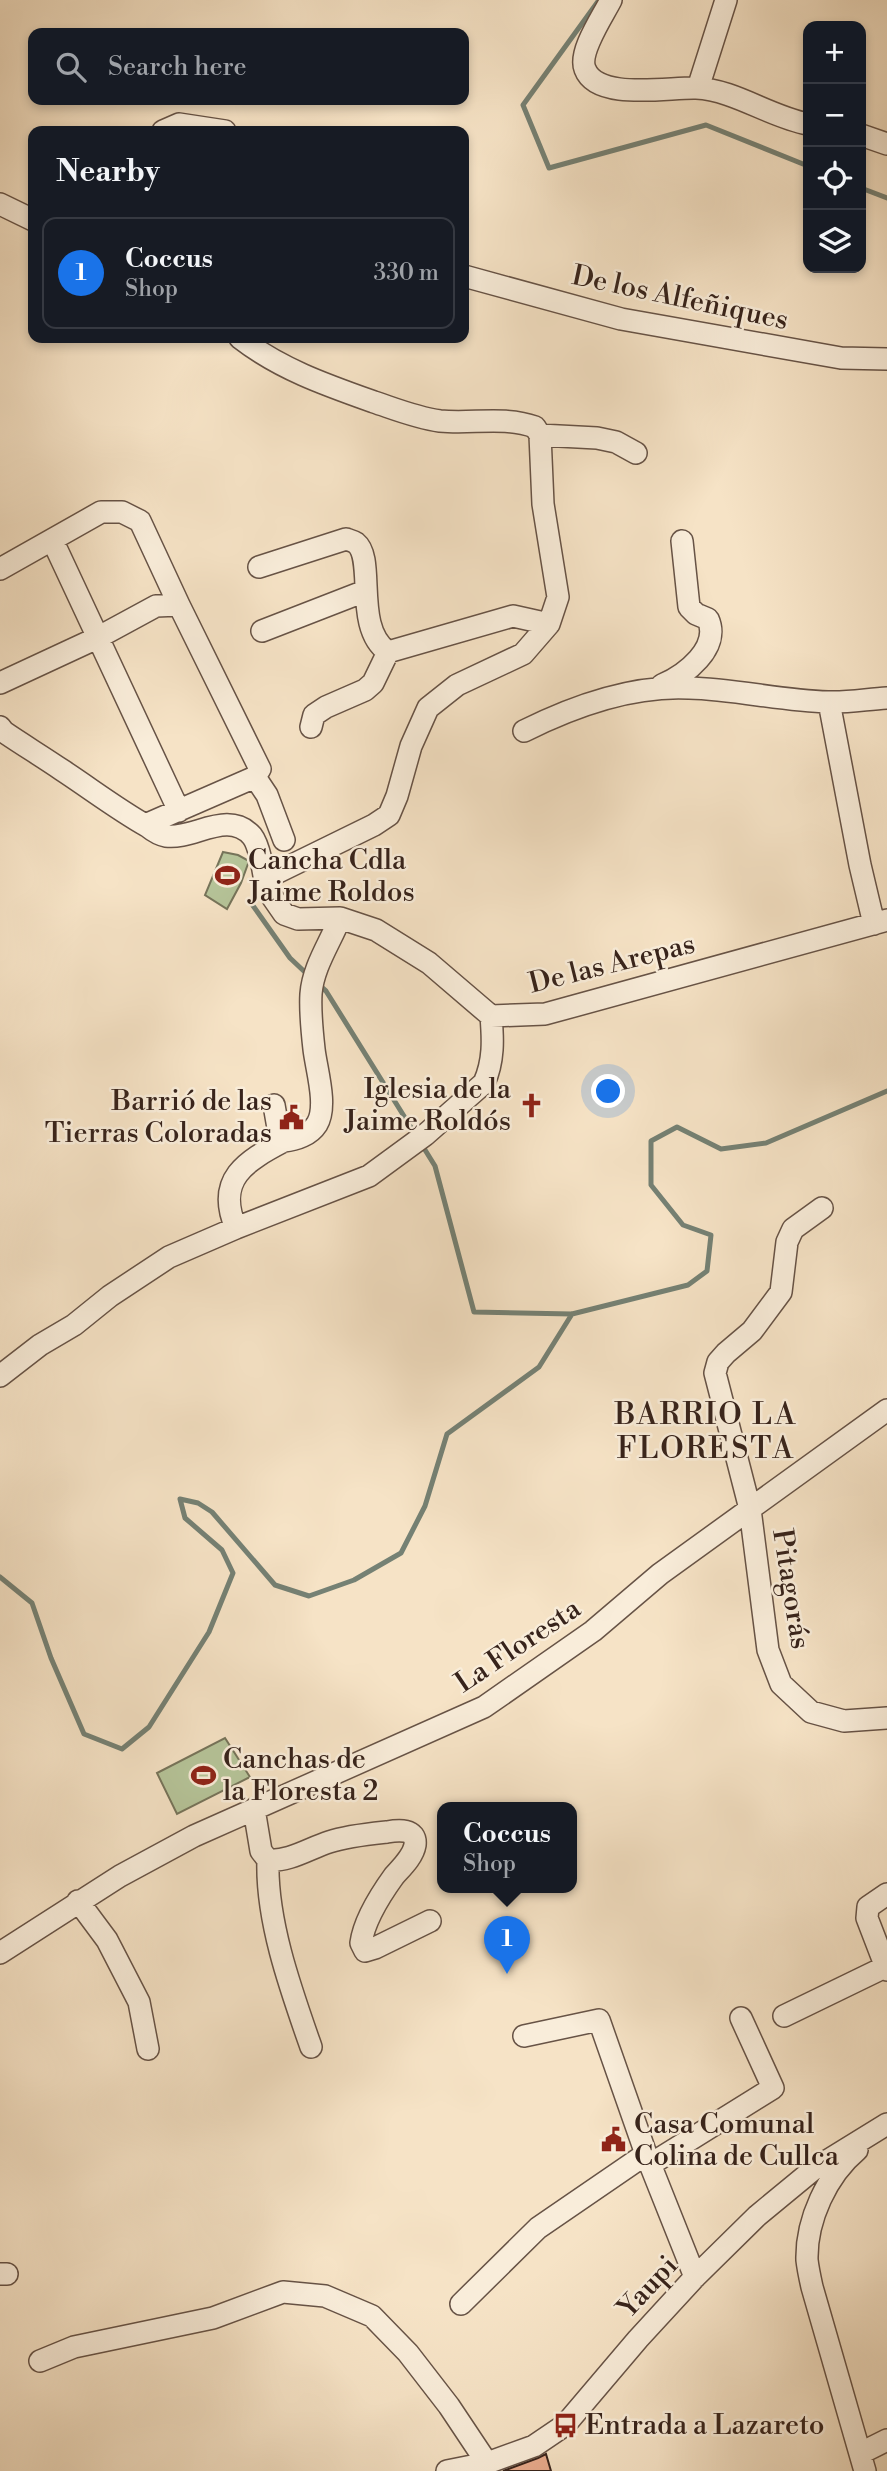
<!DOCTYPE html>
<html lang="en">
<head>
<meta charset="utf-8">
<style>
	body { margin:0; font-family:"Libre Bodoni",serif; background:#20242c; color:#f1f3f6 }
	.controls { position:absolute; right:21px; top:21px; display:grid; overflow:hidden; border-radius:14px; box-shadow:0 4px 10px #0003 }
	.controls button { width:63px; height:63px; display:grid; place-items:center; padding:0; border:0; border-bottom:2px solid #363941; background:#171b24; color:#f1f3f6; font:35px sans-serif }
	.you { position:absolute; left:609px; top:1092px; width:24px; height:24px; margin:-18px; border:5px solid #fff; border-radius:50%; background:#1a73e8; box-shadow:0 0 0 10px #1a73e833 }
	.badge { display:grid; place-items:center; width:46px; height:46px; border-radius:50%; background:#1a73e8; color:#fff; font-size:23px; font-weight:700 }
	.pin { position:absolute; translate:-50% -58px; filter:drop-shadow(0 2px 4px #0008) }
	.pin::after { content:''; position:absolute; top:37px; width:24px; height:21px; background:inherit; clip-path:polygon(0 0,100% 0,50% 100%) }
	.popup { position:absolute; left:437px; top:1802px; width:140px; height:91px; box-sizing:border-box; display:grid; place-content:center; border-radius:14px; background:#171b24; filter:drop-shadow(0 2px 5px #0005); font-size:23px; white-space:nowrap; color:#9ea1a6 }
	.popup b { font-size:26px; color:#f1f3f6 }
	.popup::after { content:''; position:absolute; left:50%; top:100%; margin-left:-14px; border:14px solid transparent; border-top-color:#171b24 }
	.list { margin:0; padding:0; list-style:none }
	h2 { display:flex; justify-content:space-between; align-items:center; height:91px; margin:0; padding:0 28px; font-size:30px }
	h2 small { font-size:23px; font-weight:400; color:#9ea1a6 }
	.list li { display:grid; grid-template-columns:46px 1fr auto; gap:21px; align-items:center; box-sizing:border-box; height:112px; margin:0 14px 14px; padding:0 14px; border:2px solid #363941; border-radius:14px }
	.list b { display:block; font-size:26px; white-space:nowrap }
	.list p { margin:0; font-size:23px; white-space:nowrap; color:#9ea1a6 }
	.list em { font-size:23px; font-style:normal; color:#9ea1a6 }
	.icon { flex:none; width:38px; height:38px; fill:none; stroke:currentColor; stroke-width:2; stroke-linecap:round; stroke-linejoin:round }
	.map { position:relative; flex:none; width:887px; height:2471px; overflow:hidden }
	.search { position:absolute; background:#171b24; box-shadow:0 4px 10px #0003; left:28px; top:28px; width:441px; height:77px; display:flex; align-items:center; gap:18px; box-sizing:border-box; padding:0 24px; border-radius:14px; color:#9ea1a6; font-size:26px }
	.panel { position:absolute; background:#171b24; box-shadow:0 4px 10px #0003; left:28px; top:126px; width:441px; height:217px; border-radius:14px }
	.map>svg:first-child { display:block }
	.green { fill:#b6c59a; stroke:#76745a; stroke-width:2 }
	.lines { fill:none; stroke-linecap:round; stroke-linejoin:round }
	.stream { stroke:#758174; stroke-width:5 }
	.building { fill:#e9ab8d; stroke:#37231b; stroke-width:2 }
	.minor-casing { stroke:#675346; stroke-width:24 }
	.minor { stroke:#f9edda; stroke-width:21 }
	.labels { text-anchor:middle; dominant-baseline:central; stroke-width:5; stroke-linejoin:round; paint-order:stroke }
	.street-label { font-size:28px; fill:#37231b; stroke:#f9edda }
	.poi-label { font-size:28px; fill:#37231b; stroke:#f9edda; text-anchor:start }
	.neighbourhood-label { font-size:30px; letter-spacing:2px; fill:#37231b; stroke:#f9edda }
</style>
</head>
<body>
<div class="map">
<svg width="887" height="2471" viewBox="0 0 887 2471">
	<rect width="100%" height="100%" fill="#f6e3c6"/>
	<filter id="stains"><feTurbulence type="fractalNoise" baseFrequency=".00286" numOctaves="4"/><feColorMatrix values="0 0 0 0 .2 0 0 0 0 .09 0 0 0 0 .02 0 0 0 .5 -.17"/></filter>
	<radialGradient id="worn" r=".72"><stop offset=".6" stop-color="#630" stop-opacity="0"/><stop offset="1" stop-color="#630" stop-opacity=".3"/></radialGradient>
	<path class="green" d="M223,852L238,855L249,861L241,883L227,909L205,895Z
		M225,1738L250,1777L177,1814L157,1773Z"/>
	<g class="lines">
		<path class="stream" d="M599,0L523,105L549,168L706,125L808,166
			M861,188L887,198
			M249,900L290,958L308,975
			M318,984L326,991L417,1137
			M422,1145L435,1166L474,1312L572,1314L688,1285L707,1271L711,1235L683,1225L651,1185V1141L677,1127L721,1149L766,1143L887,1091
			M0,1577L32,1603L51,1658L84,1734L122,1749L149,1727L209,1632L233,1573L222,1550L185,1518L180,1499L198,1503L212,1512L275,1585L309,1596L354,1580L401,1553L425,1506L447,1434L539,1367L572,1314"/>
	</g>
	<path class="building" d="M546,2454L551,2471H503L538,2458Z"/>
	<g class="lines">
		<defs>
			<path id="minor" d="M611,0C603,16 578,52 585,69C597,101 668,87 696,88C735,90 770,117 808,124
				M698,88L726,0
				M163,131L179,124L225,131
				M861,135L887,144
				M0,204L33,220
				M464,276L621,319L841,358L887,359
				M240,338C280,369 326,385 374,402C395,409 417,418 440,421C473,424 504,416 535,427L540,435L543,504L558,597L549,624L523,654L457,685L428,708L411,746L397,796L389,815L374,825L272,875L266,888L284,914L298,919L340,918L376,930L429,963L491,1016L545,1014L887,920
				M540,435L597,438L616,442L636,453
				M57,550L179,811
				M259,567L346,539C349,540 353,541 356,543C376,559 353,628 388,652L513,616L549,624
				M0,569L101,512H122L140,521L179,605
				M262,631L365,591
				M0,683L97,638L156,606L179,605L260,769L255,777L145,825
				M662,685C685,675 721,648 708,619L696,614L689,607L682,541
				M829,702L860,865L874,924
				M0,727L4,732C23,745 43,757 62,770C91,789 117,809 147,826C152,830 159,835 166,836C193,840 228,809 252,836C260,846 264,875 266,888
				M311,727L314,715L326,707L365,690L373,683L388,652
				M524,731C574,706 631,685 689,688C735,689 782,701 828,702C847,703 868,699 887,698
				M255,777L267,795L284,840
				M274,1105L278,1128L284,1141C296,1140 310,1135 317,1124C328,1106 316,1068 314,1049C312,1031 310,1011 311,994C313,967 330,943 340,918
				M822,1208L793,1229L787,1242L781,1292L752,1331L726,1353L718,1362L715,1373L750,1509L768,1650L781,1684L811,1712L844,1721L887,1718
				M236,1228C215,1179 246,1161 284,1141
				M0,1376L40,1345L74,1325L110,1296L169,1257L236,1228L369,1176L425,1135L484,1083C494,1061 493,1039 491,1016
				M254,1809L261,1851L268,1860C289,1862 310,1848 329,1842C347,1836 368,1834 387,1832C398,1830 417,1828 415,1845C413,1857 401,1868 394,1876C381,1894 364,1921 361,1943L365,1951L375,1948L430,1921
				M268,1860C266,1921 291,1990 311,2047
				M887,1894L868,1907L867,1918L887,1970
				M78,1901L107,1940L139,2002L148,2049
				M0,1953L120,1876L194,1836L484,1707L593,1631L660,1574L887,1410
				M784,2016L885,1967
				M524,2036L599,2020L646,2154L695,2277
				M857,2150C827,2175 806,2220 807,2260C808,2269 810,2278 812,2287L865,2471
				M651,2164L773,2088L741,2018
				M0,2274H7
				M461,2304L538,2228L646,2154
				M40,2361L74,2347L213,2318L283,2292L325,2296L372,2316L408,2353L449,2406L487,2463
				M861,2453L887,2440
				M447,2471L487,2463L534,2446L565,2425L638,2339L695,2277L757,2216L814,2169L887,2124"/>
		</defs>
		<use href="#minor" class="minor-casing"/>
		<use href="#minor" class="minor"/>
	</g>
	<defs>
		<symbol id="stadium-bare" viewBox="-9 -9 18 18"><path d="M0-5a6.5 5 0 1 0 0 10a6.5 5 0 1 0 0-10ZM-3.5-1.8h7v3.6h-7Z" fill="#8f2418" stroke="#f9edda" stroke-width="2.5" paint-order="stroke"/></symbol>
		<symbol id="church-bare" viewBox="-9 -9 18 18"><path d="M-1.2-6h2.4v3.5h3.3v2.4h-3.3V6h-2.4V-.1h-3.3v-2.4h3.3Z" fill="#8f2418" stroke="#f9edda" stroke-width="2.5" paint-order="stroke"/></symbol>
		<symbol id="civic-bare" viewBox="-9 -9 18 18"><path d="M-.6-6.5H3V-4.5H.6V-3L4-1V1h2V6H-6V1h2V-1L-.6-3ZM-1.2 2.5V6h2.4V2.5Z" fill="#8f2418" stroke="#f9edda" stroke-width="2.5" paint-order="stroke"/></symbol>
		<symbol id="bus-bare" viewBox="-9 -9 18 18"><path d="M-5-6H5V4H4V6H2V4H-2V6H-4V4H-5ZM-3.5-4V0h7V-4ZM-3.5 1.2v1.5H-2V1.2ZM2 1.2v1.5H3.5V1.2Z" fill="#8f2418" stroke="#f9edda" stroke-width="2.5" paint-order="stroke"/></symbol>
	</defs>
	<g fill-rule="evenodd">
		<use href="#stadium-bare" x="210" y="858" width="35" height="35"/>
		<use href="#church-bare" x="514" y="1088" width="35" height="35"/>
		<use href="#civic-bare" x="274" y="1100" width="35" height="35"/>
		<use href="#stadium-bare" x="186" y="1758" width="35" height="35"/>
		<use href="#civic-bare" x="596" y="2122" width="35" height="35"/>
		<use href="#bus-bare" x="548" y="2408" width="35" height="35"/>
	</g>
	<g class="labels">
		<g class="street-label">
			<text transform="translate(680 298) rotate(12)">De los Alfeñiques</text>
			<text transform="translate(612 964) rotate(-14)">De las Arepas</text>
			<text transform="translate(791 1589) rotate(81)">Pitagorás</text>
			<text transform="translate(518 1646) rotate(-34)">La Floresta</text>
			<text transform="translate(648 2287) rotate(-47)">Yaupi</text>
		</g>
		<g class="poi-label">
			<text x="248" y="860">Cancha Cdla<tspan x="248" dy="32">Jaime Roldos</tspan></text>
			<text x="511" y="1089" text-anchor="end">Iglesia de la<tspan x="511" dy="32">Jaime Roldós</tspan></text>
			<text x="272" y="1101" text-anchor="end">Barrió de las<tspan x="272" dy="32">Tierras Coloradas</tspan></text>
			<text x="223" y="1759">Canchas de<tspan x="223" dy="32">la Floresta 2</tspan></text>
			<text x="634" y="2124">Casa Comunal<tspan x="634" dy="32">Colina de Cullca</tspan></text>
			<text x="585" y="2425">Entrada a Lazareto</text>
		</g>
		<g class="neighbourhood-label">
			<text x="706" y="1415">BARRIO LA<tspan x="706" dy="34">FLORESTA</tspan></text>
		</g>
	</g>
	<rect width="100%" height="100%" filter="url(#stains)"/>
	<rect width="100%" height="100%" fill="url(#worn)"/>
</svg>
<div class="controls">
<button>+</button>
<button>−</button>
<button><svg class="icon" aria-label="locate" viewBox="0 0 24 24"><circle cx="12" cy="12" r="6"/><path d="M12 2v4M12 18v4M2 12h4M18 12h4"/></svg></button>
<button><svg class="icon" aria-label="layers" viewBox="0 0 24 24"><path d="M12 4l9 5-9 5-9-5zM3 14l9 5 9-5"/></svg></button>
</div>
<div class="you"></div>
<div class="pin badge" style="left:507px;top:1974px">1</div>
<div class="popup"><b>Coccus</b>Shop</div>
<div class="search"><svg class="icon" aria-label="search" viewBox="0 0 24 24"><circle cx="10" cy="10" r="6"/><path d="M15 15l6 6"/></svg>Search here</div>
<section class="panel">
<h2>Nearby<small></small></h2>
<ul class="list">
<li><span class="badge">1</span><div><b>Coccus</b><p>Shop</p></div><em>330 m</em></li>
</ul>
</section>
</div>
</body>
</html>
